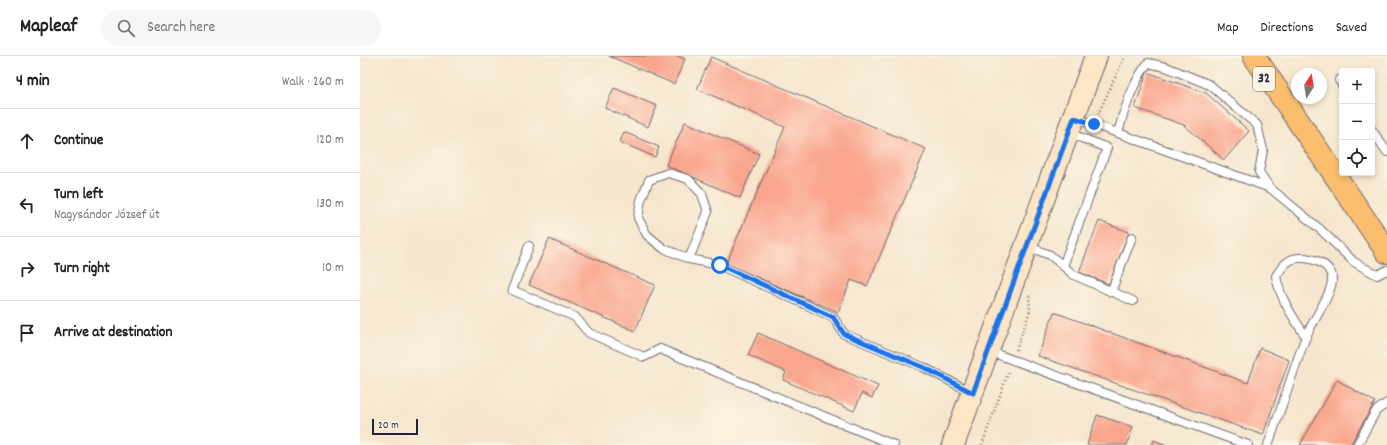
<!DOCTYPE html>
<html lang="en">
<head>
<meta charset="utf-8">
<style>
	body { margin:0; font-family:Dekko,sans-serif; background:#f6f6f6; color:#222 }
	.controls { position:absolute; right:12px; top:12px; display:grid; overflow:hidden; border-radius:4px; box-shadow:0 2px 6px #0003 }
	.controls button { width:36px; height:36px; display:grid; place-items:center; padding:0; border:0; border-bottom:1px solid #e0e0e0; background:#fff; color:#222; font:20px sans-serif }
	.compass { position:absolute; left:931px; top:12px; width:36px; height:36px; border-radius:50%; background:#fff; box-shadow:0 2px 6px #0003; rotate:12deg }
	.scale { position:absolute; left:12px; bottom:10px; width:46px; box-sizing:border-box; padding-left:4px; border:2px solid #22223b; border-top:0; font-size:11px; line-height:14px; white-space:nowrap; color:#22223b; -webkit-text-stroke:3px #fcf5e5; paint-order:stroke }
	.stop { position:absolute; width:12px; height:12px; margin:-9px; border:3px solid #1a73e8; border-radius:50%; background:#fff }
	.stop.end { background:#1a73e8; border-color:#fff; box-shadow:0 1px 4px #0008 }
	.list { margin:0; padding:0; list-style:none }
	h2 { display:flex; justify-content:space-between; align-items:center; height:52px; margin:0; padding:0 16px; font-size:17px }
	h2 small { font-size:13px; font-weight:400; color:#767676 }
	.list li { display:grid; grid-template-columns:26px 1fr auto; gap:12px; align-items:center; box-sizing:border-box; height:64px; padding:0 16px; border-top:1px solid #e0e0e0 }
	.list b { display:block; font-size:15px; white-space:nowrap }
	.list p { margin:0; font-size:13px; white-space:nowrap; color:#767676 }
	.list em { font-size:13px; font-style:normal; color:#767676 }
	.icon { flex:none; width:22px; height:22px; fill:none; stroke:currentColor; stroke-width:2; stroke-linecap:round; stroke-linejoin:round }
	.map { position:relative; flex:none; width:1027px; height:389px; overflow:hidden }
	header { display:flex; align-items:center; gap:24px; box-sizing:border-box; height:56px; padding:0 20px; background:#fff; border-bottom:1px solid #e0e0e0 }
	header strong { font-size:19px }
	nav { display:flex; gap:22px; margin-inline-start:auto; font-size:14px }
	.search { width:280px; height:36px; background:#f6f6f6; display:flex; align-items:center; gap:10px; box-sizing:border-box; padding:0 14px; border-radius:22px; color:#767676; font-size:15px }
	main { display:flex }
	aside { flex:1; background:#fff }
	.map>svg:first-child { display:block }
	.building { fill:#faa68e }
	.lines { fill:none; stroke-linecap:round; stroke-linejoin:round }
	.lane-casing { stroke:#6c676e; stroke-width:10 }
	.secondary-casing { stroke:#6c676e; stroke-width:24 }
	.primary-casing { stroke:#6c676e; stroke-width:24 }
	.path { stroke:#6c676e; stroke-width:2.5; stroke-dasharray:1 3; stroke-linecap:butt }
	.lane { stroke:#fff; stroke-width:8 }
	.secondary { stroke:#fde5c5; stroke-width:22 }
	.primary { stroke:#fabe6e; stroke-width:22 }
	.route { stroke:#1a73e8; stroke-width:5 }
	.labels { text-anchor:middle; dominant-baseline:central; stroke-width:4; stroke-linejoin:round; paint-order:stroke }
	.shield { fill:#fcf5e5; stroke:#63616e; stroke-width:1 }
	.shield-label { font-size:14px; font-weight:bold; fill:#22223b }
</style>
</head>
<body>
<header>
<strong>Mapleaf</strong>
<div class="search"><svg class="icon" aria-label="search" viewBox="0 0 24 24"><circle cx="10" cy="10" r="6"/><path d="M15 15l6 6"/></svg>Search here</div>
<nav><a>Map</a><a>Directions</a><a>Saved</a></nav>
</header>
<main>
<aside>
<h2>4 min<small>Walk · 260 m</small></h2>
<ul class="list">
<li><svg class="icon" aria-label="ahead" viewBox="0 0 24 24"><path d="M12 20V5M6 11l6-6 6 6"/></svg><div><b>Continue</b></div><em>120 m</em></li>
<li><svg class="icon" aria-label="left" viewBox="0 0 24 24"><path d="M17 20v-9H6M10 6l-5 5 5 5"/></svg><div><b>Turn left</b><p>Nagysándor József út</p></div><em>130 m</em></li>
<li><svg class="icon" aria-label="right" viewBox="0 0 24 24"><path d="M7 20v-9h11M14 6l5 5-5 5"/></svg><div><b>Turn right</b></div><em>10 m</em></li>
<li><svg class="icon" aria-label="arrive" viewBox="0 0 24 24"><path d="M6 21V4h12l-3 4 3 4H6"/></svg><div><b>Arrive at destination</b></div></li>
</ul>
</aside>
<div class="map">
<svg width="1027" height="389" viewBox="0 0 1027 389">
	<rect width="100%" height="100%" fill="#fcf5e5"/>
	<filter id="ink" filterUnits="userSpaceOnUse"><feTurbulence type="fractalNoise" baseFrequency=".025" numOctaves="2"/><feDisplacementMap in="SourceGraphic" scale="8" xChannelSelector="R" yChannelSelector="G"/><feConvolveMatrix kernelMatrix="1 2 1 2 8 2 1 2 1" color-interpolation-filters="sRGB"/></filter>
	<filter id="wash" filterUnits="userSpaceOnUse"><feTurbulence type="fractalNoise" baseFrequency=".012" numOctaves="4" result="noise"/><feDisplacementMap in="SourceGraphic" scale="16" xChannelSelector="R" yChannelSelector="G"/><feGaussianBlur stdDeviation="0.9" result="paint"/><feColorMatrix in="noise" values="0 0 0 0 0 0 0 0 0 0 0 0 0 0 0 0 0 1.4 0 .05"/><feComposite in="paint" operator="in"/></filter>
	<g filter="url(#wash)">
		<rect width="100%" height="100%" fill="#f6e6cd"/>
		<g id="blocks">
			<path class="building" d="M249,0H317L325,3L314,28Z
				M351,1L566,93L507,230L491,224L478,256L366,208L425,71L337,33Z
				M787,16L846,37L889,75L864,104L824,69L775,52Z
				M254,32L297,50L288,71L245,52Z
				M325,66L399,98L380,142L306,109Z
				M264,76L299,91L295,101L260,86Z
				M739,165L769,176L749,228L719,216Z
				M189,183L295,229L275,275L169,229Z
				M694,256L888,327L900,292L929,304L903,379L678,300Z
				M398,277L518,330L512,342L502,337L494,355L423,324L426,316L388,299Z
				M977,324L1015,346L990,389H940Z
				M737,359L773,371L767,389H727Z
				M794,384L807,389H792Z"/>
		</g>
	</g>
	<g filter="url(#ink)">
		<use href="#blocks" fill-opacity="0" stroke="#6c676e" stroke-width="1"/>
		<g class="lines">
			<defs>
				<path id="lane" d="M979,24L982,29
					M715,62L758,77
					M1012,74L1027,96
					M910,132L758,77C763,56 774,24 788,7L806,11L850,29L897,69L903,94L899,116L910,132L961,174L994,206L1017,219L1027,214
					M169,190L152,234L215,261L229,277L284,301L300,293L534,389
					M667,190L690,199L714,219L773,245
					M329,203L348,156L342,138L328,123L308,117L289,124L281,144L278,162L287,179L303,192L329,203L359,209L473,261L484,278L563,311L611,336
					M703,210L747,92L709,77
					M751,236L772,181
					M628,295L888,389
					M908,389C921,354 932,318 945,283C951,267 971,240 972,225C973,208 952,201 938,202C927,203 922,211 916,220C920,243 933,261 946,281
					M997,389L1016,355L1027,347"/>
				<path id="secondary" d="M593,389L736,0"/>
				<path id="primary" d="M894,0L1027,196"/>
			</defs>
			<use href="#lane" class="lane-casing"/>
			<use href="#secondary" class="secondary-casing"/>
			<use href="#primary" class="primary-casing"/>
			<path class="path" d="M738,58L765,0
				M656,294L670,255L669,239
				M622,389L649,314"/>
			<use href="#lane" class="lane"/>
			<use href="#secondary" class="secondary"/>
			<use href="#primary" class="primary"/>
		</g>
	</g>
	<g class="lines" filter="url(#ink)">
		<path class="route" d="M360,209L473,261L484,278L563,311L613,337L714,62L734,68"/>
	</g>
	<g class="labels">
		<rect class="shield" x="893" y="11" width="22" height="24" rx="3"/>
		<g class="shield-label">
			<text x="904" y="23">32</text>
		</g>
	</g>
</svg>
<div class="controls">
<button>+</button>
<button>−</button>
<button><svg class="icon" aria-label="locate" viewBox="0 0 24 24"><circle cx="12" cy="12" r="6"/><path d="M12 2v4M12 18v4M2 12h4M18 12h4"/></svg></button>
</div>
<svg class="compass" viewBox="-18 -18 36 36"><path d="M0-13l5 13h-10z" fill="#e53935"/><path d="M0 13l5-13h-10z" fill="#767676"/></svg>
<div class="scale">20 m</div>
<div class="stop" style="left:360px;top:209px"></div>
<div class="stop end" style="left:734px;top:68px"></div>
</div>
</main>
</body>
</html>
